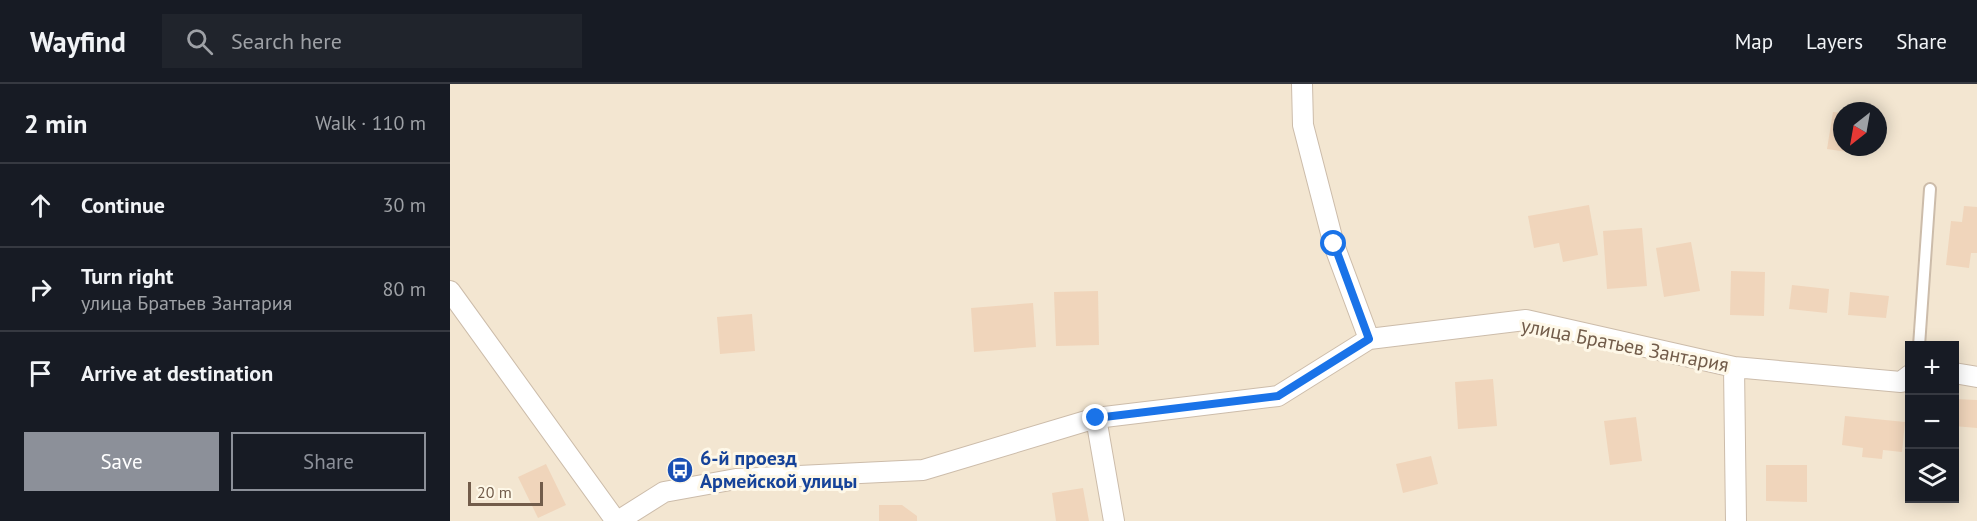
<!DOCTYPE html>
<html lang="en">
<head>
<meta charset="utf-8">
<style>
	body { margin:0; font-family:"PT Sans",sans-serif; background:#20242c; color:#f1f3f6 }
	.controls { position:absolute; right:18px; bottom:18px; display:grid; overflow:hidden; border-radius:0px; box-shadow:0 3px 15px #0003 }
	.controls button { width:54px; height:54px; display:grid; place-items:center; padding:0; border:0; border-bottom:2px solid #363941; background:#171b24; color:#f1f3f6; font:30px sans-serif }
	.compass { position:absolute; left:1383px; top:18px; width:54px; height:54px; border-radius:50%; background:#171b24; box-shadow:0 3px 15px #0003; rotate:211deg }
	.scale { position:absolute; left:18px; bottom:15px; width:75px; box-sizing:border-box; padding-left:6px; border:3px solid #725c4a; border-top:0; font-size:16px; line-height:21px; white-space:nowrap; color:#725c4a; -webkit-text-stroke:4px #fef8e8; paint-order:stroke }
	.stop { position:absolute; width:18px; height:18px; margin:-14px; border:4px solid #1a73e8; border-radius:50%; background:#fff }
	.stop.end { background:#1a73e8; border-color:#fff; box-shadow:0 2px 6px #0008 }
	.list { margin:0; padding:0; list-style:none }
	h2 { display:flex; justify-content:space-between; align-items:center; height:78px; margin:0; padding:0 24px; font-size:26px }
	h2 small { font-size:20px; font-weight:400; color:#9ea1a6 }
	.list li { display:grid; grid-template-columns:39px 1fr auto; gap:18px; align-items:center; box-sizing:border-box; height:84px; padding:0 24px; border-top:2px solid #363941 }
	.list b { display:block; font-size:22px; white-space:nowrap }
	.list p { margin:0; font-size:20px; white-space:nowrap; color:#9ea1a6 }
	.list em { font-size:20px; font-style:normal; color:#9ea1a6 }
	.actions { display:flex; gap:12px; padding:18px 24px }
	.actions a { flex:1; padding:14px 0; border:2px solid #8c9099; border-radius:0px; text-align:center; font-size:21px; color:#8c9099 }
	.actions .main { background:#8c9099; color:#fff }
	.icon { flex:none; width:33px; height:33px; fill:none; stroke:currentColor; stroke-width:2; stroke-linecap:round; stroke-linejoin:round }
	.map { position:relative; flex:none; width:1527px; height:437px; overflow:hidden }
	header { display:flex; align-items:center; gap:36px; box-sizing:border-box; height:84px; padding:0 30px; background:#171b24; border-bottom:2px solid #363941 }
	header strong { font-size:28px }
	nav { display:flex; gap:33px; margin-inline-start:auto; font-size:21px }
	.search { width:420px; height:54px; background:#20242c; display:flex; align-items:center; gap:15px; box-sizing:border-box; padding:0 21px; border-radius:0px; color:#9ea1a6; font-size:22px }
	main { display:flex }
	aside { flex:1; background:#171b24 }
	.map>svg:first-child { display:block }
	.residential { fill:#f3e6d1; fill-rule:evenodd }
	.building { fill:#f0d5bb }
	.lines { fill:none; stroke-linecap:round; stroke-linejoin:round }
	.service-casing { stroke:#ccbcaa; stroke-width:14 }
	.minor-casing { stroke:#ccbcaa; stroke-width:22 }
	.service { stroke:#fff; stroke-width:10 }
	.minor { stroke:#fff; stroke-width:20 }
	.route { stroke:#1a73e8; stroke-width:8 }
	.labels { text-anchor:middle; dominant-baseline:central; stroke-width:6; stroke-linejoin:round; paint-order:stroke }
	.street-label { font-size:20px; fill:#725c4a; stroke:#fef8e8 }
	.transit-label { font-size:20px; font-weight:bold; fill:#164399; stroke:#fef8e8; text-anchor:start }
</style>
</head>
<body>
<header>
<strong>Wayfind</strong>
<div class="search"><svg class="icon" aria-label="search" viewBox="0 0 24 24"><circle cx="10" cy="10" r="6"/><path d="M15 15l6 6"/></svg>Search here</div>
<nav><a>Map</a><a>Layers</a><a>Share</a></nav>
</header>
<main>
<aside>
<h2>2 min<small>Walk · 110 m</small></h2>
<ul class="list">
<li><svg class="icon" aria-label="ahead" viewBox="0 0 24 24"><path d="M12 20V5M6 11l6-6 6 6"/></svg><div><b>Continue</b></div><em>30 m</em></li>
<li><svg class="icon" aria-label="right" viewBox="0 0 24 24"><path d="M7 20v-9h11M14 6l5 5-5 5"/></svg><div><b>Turn right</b><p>улица Братьев Зантария</p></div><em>80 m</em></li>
<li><svg class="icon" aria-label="arrive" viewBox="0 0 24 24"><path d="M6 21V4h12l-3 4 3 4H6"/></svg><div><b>Arrive at destination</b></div></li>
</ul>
<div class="actions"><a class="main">Save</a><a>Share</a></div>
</aside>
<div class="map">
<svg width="1527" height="437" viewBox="0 0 1527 437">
	<rect width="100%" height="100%" fill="#fbf4e2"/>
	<path class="residential" d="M0,0H1527V437H0ZM1392,27H1428V63H1392ZM1460,262H1504V414H1460Z"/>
	<path class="building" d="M1383,28L1392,29V63H1419L1418,71L1377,65Z
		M1139,121L1148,171L1113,178L1109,159L1084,164L1078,132Z
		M1514,122L1527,123V169H1521L1519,184L1496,181L1501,137L1512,138Z
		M1192,144L1197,202L1157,205L1153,147Z
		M1241,158L1250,207L1214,213L1206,164Z
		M1281,187L1315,188L1314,232L1280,231Z
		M1342,201L1379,205L1377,229L1339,225Z
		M648,207L649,261L606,262L604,208Z
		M1400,208L1439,212L1436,234L1398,231Z
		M583,219L586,263L524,268L521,224Z
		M302,230L305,267L270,270L267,233Z
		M1043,295L1047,342L1008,345L1005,298Z
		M1505,315L1527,316V344L1504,342Z
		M1395,332L1455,338L1452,368L1433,366L1432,375L1412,373L1413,364L1392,361Z
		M1186,333L1192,377L1160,381L1154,337Z
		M981,372L988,400L953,409L946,380Z
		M96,380L116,421L88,434L68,393Z
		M1316,381H1357V418L1316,417Z
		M633,404L639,437H606L602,409Z
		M429,421H452L467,432V437H429Z"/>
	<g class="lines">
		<defs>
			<path id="service" d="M1469,262L1480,105"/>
			<path id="minor" d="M852,0L853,41L884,161L919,255
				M0,207L166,437
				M1284,283L1286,437
				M1504,289L1527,293
				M646,334L664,437
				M168,437L214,408L286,395L473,386L646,334L828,312L919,255L1076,236L1284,283L1451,298L1460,291"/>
		</defs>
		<use href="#service" class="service-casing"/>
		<use href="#minor" class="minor-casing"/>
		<use href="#service" class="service"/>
		<use href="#minor" class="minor"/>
	</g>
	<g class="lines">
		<path class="route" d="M646,334L828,312L919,255L884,160"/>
	</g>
	<defs>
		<symbol id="bus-disc" viewBox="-11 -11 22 22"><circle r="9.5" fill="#1a4fb4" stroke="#fef8e8"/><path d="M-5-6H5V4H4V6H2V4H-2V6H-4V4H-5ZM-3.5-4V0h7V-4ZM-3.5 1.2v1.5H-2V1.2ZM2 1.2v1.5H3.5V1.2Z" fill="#fff"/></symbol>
	</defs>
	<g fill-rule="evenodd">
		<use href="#bus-disc" x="215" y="371" width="30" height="30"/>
	</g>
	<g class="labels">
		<g class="street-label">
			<text transform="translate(1175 261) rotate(11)">улица Братьев Зантария</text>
		</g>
		<g class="transit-label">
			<text x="250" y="374">6-й проезд<tspan x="250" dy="23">Армейской улицы</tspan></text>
		</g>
	</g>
</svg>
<div class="controls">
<button>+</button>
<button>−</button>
<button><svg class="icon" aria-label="layers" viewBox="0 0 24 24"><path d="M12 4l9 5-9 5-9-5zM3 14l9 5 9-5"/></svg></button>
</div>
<svg class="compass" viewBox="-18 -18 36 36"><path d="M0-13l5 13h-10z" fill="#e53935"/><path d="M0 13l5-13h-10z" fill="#9ea1a6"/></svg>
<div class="scale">20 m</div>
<div class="stop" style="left:884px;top:160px"></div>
<div class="stop end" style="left:646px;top:334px"></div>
</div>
</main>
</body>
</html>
